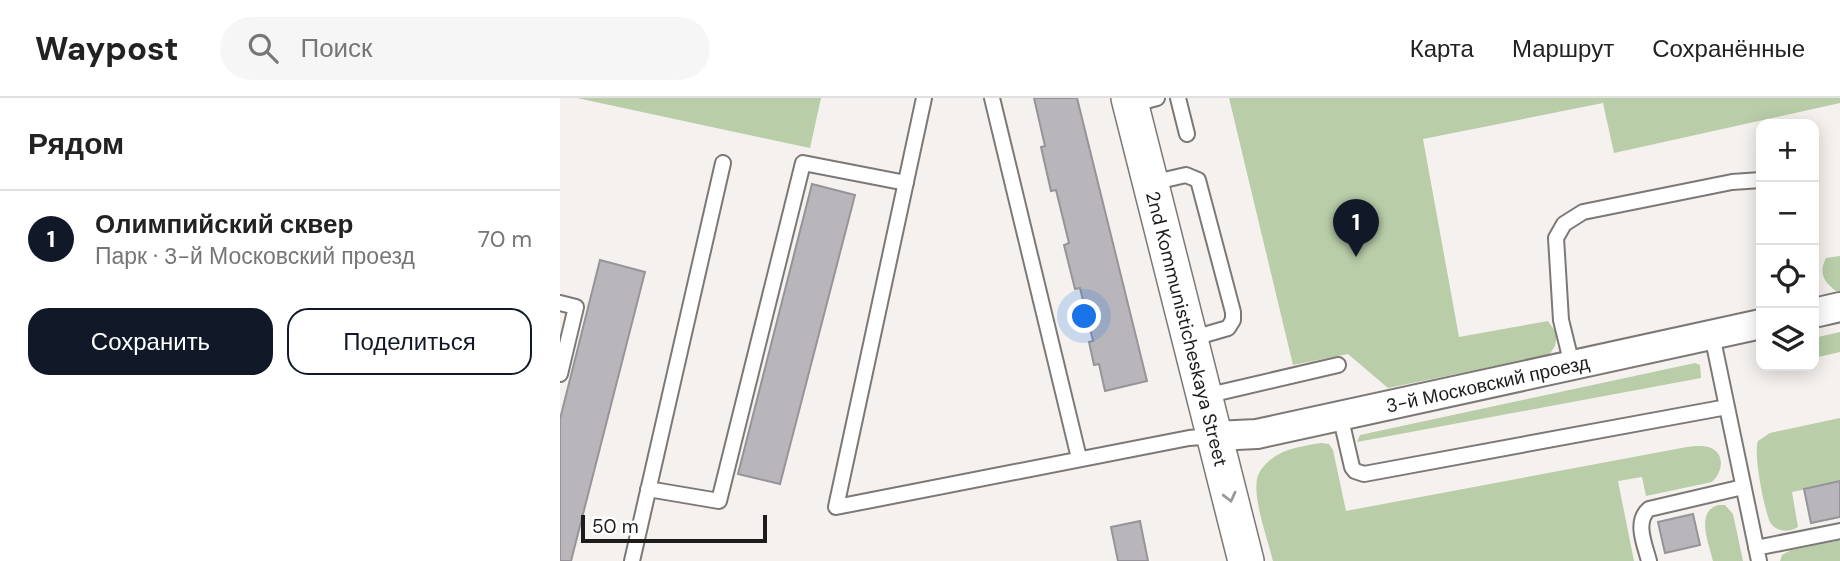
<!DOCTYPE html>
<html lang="ru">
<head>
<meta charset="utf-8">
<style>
	body { margin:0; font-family:"DM Sans",sans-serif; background:#f6f6f6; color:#222 }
	.controls { position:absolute; right:21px; top:21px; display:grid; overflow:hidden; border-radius:14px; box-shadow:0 4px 18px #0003 }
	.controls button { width:63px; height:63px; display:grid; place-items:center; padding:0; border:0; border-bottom:2px solid #e0e0e0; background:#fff; color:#222; font:35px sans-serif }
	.scale { position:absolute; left:21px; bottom:18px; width:186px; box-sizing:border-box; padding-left:7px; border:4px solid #1d1c1b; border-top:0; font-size:19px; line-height:24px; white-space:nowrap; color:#1d1c1b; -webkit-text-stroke:5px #fff; paint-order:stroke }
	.you { position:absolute; left:525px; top:219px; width:24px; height:24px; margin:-18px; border:5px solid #fff; border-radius:50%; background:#1a73e8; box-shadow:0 0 0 10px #1a73e833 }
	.badge { display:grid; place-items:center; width:46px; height:46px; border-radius:50%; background:#111827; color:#fff; font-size:23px; font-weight:700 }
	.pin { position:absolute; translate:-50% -58px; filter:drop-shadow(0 2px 4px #0008) }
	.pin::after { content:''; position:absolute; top:37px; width:24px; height:21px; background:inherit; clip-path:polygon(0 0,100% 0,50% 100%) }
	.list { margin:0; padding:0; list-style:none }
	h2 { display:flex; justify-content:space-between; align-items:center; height:91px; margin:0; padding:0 28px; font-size:30px }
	h2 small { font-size:23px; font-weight:400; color:#767676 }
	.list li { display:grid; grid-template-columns:46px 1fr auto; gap:21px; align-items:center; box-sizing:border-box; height:98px; padding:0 28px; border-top:2px solid #e0e0e0 }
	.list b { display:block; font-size:26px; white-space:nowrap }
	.list p { margin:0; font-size:23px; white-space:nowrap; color:#767676 }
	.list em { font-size:23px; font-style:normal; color:#767676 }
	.actions { display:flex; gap:14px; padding:21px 28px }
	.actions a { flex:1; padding:16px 0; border:2px solid #111827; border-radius:21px; text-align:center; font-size:24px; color:#111827 }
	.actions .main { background:#111827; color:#fff }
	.icon { flex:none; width:38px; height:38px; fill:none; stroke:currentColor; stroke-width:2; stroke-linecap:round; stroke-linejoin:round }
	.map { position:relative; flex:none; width:1280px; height:463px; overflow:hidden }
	header { display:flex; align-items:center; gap:42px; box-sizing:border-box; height:98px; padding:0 35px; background:#fff; border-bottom:2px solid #e0e0e0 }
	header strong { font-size:33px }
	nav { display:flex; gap:38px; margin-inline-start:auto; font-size:24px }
	.search { width:490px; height:63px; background:#f6f6f6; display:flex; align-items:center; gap:18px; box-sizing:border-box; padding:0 24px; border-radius:38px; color:#767676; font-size:26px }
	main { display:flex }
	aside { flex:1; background:#fff }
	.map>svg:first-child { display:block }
	.green { fill:#b8cda8 }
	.building { fill:#b9b6bb; stroke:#969498; stroke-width:2 }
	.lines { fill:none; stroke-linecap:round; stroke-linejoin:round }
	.service-casing { stroke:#7c7876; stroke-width:18 }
	.minor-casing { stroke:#7c7876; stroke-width:32 }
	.tertiary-casing { stroke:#7c7876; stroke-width:38 }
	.service { stroke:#fff; stroke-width:14 }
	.minor { stroke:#fff; stroke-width:28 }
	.tertiary { stroke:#fff; stroke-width:35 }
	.oneway { stroke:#999998 }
	.labels { text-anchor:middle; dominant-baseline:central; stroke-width:6; stroke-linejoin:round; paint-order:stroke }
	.street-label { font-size:19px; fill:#1d1c1b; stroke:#fff }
</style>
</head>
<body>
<header>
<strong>Waypost</strong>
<div class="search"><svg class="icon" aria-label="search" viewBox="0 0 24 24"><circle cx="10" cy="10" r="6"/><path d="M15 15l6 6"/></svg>Поиск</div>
<nav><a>Карта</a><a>Маршрут</a><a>Сохранённые</a></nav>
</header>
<main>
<aside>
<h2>Рядом<small></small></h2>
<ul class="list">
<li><span class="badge">1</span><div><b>Олимпийский сквер</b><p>Парк · 3-й Московский проезд</p></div><em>70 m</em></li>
</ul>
<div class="actions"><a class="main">Сохранить</a><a>Поделиться</a></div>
</aside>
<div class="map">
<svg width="1280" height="463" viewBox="0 0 1280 463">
	<rect width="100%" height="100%" fill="#f5f1ee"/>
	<path class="green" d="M17,0H261L250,50Z
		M669,0H1280V5L1054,55L1043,5L863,41L899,239L988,223L997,236L995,248L989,257L828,290L788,256L733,267Z
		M1280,158V193H1276C1264,184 1258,175 1266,160Z
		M1280,234V254L1254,260V240Z
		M1135,265L1140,267L1141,280L797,344L800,337Z
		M1280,320V384L1232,394L1238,429C1229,435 1215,434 1210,424C1204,411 1193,355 1198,343L1210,335Z
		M761,345L769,346L773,352L786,413L1127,349C1134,348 1144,347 1151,350C1166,357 1162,375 1152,384L1086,398L1082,379L1058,383L1074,463H713C708,442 693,402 697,381C700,369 712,359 723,354C735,349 749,347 761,345Z
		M1158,407H1165L1173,416L1183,463H1153C1149,446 1135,414 1158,407Z
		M1280,442V463H1220L1222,457L1231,452Z"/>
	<path class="building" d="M474,0H517L587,283L545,293L539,266L534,267L529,244L533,243L520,190L515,191L504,147L509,145L496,92L491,93L481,49L485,48Z
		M252,86L295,97L220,386L178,376Z
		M40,162L85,174L11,463H0V321Z
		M1280,383V419L1251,425L1244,391Z
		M1133,416L1140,447L1105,455L1098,424Z
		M580,423L588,463H558L551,429Z"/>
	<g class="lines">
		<defs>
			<path id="service" d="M364,0L276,409L629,340L654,338
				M432,0L519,360
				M618,0L627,36
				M571,7L597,0
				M591,85L626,77L638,82L673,214V222L668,230L630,241
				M0,205L16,209L0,276
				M1012,267L1001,222L996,140L1004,126L1023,114L1172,84L1201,82
				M645,298L778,267
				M1167,309L1199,463
				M780,317L792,369L795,373L804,376L1167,309L1152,237
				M88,391L159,403L243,65L346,85
				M1196,450L1280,433
				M72,463L163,65
				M1089,463C1085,447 1074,424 1089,411L1183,389"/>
			<g id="minor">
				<path d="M1254,215L1280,209"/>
				<path id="s1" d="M655,338L697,336L1201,226"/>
			</g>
			<g id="tertiary">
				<path id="s2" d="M569,0L686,463"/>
			</g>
		</defs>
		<use href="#service" class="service-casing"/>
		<use href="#minor" class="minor-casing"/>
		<use href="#tertiary" class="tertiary-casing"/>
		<use href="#service" class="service"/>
		<use href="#minor" class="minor"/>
		<use href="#tertiary" class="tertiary"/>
	</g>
	<defs><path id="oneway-chevron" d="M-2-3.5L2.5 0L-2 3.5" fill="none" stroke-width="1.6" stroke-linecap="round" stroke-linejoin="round" transform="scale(1.75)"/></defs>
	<use class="oneway" href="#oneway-chevron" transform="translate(670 399) rotate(76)"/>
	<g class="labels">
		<g class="street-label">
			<text stroke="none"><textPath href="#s2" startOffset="238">2nd Kommunisticheskaya Street</textPath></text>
			<text stroke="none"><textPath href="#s1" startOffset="278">3-й Московский проезд</textPath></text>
		</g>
	</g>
</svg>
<div class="controls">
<button>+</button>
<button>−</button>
<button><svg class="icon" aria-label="locate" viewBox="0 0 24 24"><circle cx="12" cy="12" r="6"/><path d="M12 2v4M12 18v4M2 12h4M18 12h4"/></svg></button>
<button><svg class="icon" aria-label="layers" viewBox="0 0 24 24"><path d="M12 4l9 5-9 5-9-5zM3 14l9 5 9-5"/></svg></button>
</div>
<div class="scale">50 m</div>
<div class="you"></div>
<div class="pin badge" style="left:796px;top:159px">1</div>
</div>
</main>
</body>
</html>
